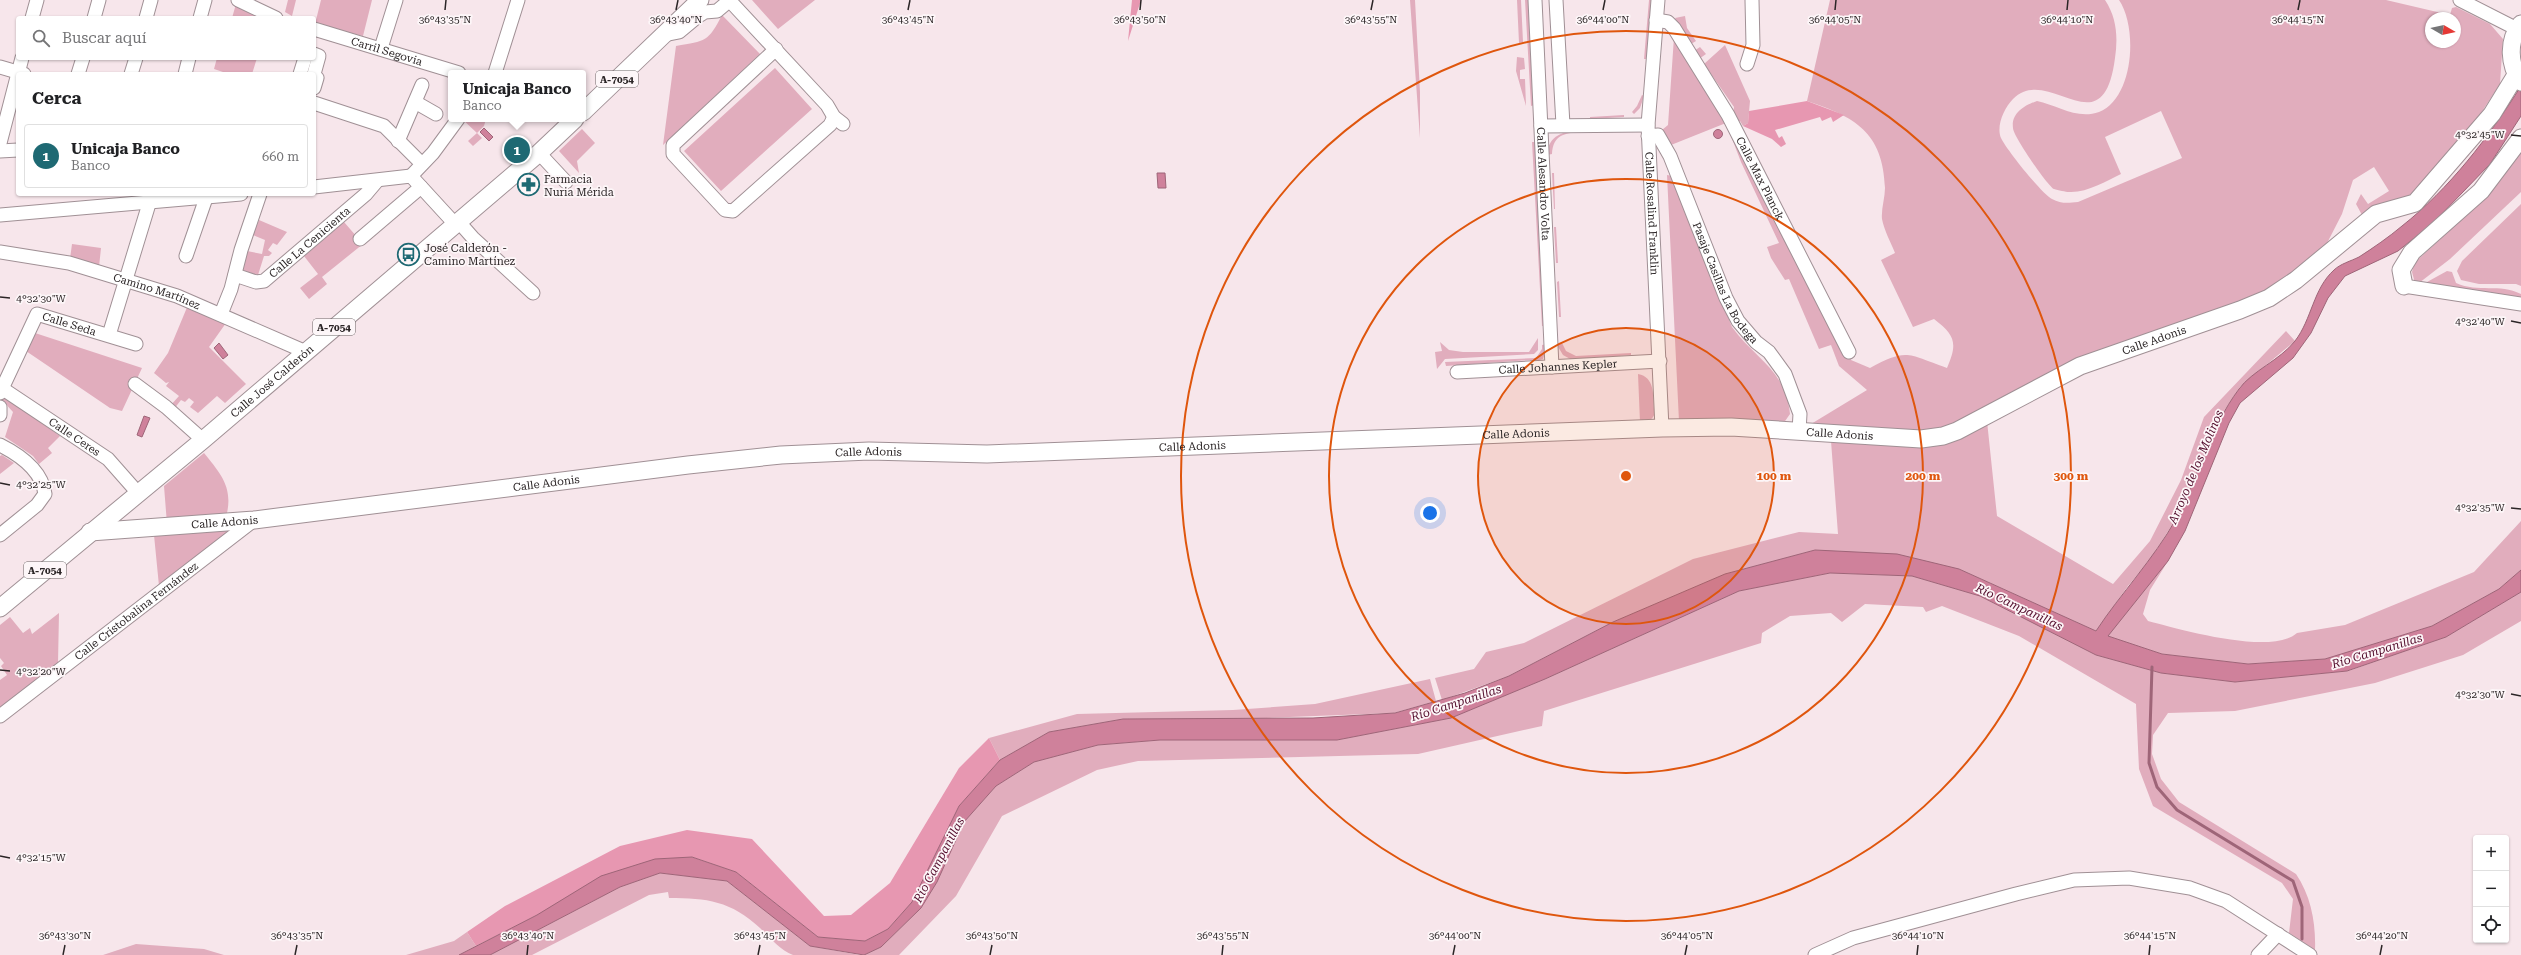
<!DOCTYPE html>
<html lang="es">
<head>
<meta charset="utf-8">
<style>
	body { margin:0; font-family:"Roboto Serif",serif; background:#f2f2f2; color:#202124 }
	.controls { position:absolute; right:12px; bottom:12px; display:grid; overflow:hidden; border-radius:4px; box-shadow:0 1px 3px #0004 }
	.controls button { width:36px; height:36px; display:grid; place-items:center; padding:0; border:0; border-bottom:1px solid #e0e0e0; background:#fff; color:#202124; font:20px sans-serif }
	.compass { position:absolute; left:2425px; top:12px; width:36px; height:36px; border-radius:50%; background:#fff; box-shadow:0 1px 3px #0004; rotate:99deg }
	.you { position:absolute; left:1430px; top:513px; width:14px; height:14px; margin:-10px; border:3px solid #fff; border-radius:50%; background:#1a73e8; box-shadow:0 0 0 6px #1a73e833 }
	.badge { display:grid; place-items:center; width:26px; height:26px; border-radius:50%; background:#1e6973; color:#fff; font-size:13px; font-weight:700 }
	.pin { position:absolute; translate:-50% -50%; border:2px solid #fff; box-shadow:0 1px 4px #0006 }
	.popup { position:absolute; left:448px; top:70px; width:138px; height:52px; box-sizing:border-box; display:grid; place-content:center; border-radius:4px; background:#fff; filter:drop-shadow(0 1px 3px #0005); font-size:13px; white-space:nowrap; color:#757577 }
	.popup b { font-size:15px; color:#202124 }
	.popup::after { content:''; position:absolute; left:50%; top:100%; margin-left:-8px; border:8px solid transparent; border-top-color:#fff }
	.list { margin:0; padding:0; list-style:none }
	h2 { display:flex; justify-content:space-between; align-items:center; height:52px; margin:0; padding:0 16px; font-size:17px }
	h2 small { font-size:13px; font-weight:400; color:#757577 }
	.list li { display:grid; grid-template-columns:26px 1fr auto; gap:12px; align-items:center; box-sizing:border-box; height:64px; margin:0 8px 8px; padding:0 8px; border:1px solid #e0e0e0; border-radius:4px }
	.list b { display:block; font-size:15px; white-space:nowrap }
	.list p { margin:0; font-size:13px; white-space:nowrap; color:#757577 }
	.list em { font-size:13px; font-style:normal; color:#757577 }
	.icon { flex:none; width:22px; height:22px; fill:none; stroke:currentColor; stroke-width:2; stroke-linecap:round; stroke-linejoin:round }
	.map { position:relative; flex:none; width:2521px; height:955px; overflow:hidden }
	.search { position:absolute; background:#fff; box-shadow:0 1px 3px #0004; left:16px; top:16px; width:300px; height:44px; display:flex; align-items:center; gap:10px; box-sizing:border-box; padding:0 14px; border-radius:4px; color:#757577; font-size:15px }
	.panel { position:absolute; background:#fff; box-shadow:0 1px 3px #0004; left:16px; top:72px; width:300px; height:124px; border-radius:4px }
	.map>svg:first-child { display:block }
	.green { fill:#e1adbd; fill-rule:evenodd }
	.forest { fill:#e797b1 }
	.water { fill:#cf819b; stroke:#9e6578 }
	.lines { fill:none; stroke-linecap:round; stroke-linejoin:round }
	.stream { stroke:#9e6578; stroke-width:3 }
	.minor-casing { stroke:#a09095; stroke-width:15 }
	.major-casing { stroke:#a09095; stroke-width:19 }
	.minor { stroke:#fff; stroke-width:13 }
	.major { stroke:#fff; stroke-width:17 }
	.ticks { fill:none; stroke:#2b2526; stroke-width:1.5 }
	.ring { fill:none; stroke:#df560d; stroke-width:2 }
	.labels { text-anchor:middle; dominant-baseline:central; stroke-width:3.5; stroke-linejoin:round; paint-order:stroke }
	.shield { fill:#fdf6f8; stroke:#6a6465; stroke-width:1 }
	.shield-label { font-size:10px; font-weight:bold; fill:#2b2526 }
	.street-label { font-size:11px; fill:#2b2526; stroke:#fdf6f8 }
	.poi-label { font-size:11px; fill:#2b2526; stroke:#fdf6f8; text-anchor:start }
	.water-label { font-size:12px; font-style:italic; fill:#540e2d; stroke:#fdf6f8 }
	.ticks-label { font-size:10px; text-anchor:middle; fill:#2b2526; stroke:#fdf6f8; stroke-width:3.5; stroke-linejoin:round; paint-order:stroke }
	.centre { fill:#df560d; stroke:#fdf6f8; stroke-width:2 }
	.ring-label { font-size:12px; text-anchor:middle; font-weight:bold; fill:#df560d; stroke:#fdf6f8; stroke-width:3.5; stroke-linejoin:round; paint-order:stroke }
</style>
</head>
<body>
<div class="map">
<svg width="2521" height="955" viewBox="0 0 2521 955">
	<rect width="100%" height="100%" fill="#f7e6eb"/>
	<path class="green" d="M288,0H296L292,16L285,12Z
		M321,0H372L363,36L315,24Z
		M752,0H815L778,29Z
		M1410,0H1415L1420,92V138Z
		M1517,0H1521L1523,42L1519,43Z
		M1525,0H1529L1534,105L1531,106Z
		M1649,0H1651L1647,59H1644Z
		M1830,0H2105C2117,18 2118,38 2115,58C2103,151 2049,63 2013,99C2004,108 1996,126 2001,138C2006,149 2042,194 2052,199C2061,204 2068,203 2078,202L2182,158L2161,111L2105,137L2121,174C2106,181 2087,193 2069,192C2066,192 2058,190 2054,189C2047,185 2013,136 2013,128C2011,113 2025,105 2037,101C2057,105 2077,120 2099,112C2134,98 2138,28 2119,0H2386L2450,15L2452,8L2456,7L2490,24L2503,39L2500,84L2462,142L2415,196L2362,215L2356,204L2361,194L2368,204L2389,191L2374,167L2353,180L2342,214L2324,249L2279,283L2252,298L1943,432L1811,424L1867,390L1839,366L1831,345L1819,349L1789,279L1785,280L1771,258L1767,247L1779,243L1741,162L1726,123L1671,145L1662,130L1668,125L1674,37L1728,122L1851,360L1870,368C1908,347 1909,355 1947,368C1958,343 1955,335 1934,319L1913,327L1881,260L1895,253C1891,243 1884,230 1882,219C1881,209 1885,198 1885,188C1883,132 1855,117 1807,101ZM2431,18H2455V42H2431Z
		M236,4L264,18H232Z
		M722,15L760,54L663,145L676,46C706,41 708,42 722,15Z
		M1685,16L1687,28L1696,41L1691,44L1675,18Z
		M1725,45L1750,101L1748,123L1743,126L1740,121H1736L1733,114L1734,107L1704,64Z
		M1700,47L1706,54L1699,59L1694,51Z
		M1517,57L1524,58L1525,69L1520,70V79H1525L1526,106L1516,71Z
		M217,58H257L252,74L242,72L241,74H229L214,69Z
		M775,68L812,109L721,191L684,151Z
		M1642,95L1644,96L1640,108L1634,114L1632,112L1637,106Z
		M1624,115V117L1590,119V117Z
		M462,119H486L484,126L477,133Z
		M582,129L595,143L577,161L579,173L559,151Z
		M1581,130V132C1564,133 1553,135 1552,154L1547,155C1549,134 1563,132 1581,130Z
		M477,133L482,138L473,146L468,141Z
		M1532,142H1535L1545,326H1542Z
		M2521,149V192L2450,259L2419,283H2415L2412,272L2415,262C2456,226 2489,194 2521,149Z
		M1552,173H1554L1555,209H1554Z
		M1667,175L1672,176L1732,327C1755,359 1786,370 1790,414L1783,424L1679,421Z
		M2521,204V286L2516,284H2479L2461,280L2457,271L2462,261Z
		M259,220L287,232L277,245L273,243L268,250L272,253L269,256H264L258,275L241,270L247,251L262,254L265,240L253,235Z
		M344,222L363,244L322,277L327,284L309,299L300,288L318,274L304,256Z
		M1554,227H1556L1558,263H1556Z
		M72,244L101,248L99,267L70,259Z
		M2447,271L2452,272L2456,283C2479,293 2499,283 2521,294V301L2431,285L2427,282Z
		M1559,281L1561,317H1559L1557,282Z
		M188,305L226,323L209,347L246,384L225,403L217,396L198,413L190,407L194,402L189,398L185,402L181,400L174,409L170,406L179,396L166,386L169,382L166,383L154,373L168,353Z
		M2286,331L2295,341L2240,387L2224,411L2177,517L2150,560L2128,586L2096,631L1959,569L1815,550L1725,574L1613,622L1509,676L1442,700L1435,678L1474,669L1486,652L1524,643L1693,559L1799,532L1838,534L1831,441L1936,443L1987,421L1997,516L2113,584L2150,541L2181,480L2204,417Z
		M35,333L142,368L122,411L110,408L26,351Z
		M1538,338V350L1534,354L1445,359L1437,369L1435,352L1442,351L1440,342L1449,350L1463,352H1529Z
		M1562,343L1566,351L1576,356L1631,353V355L1572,360L1563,355L1557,345Z
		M1547,344L1543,359L1531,363L1530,360L1446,366L1445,362L1536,358L1542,349V345Z
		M1638,374C1655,377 1653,395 1654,409H1656C1654,419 1650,422 1640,422Z
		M5,397L60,436L48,448L52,453L39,464L33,456L5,437L13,412L2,400Z
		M204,453C221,474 234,488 226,517L167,524L164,486Z
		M2,455L14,463L0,474V456Z
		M2521,521V570L2499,589L2432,626L2325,659L2248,664L2162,654L2107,636L2168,561L2150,590L2143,614L2148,621C2179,629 2271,656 2297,633L2345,625L2474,572Z
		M233,529L159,586L154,535Z
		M1830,573L1912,576L1980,596L2096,655L2161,673L2235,682L2348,671L2446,637L2521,592V621L2463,655L2375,683L2235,711L2168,713L2153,735L2152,754L2161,779L2179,802L2296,874C2311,896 2316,923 2315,950L2289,933L2293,899L2282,883L2153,806L2139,769L2136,704L2019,636L1942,606L1926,612L1923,607L1865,604L1842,622L1831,613L1790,616L1762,633L1761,643L1544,711L1542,726L1418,754L1138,761L1097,770L1002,816L956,896L899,955H864L881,947L921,908L937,882L964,822L996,786L1034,762L1098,745L1160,740H1337L1451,718L1545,679L1739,591Z
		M59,613L58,663L0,709V680L7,675L1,666L4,663L0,658V625L10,617L23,633L30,628L32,634Z
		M1430,679L1436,701L1394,713L1240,719H1123L1049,732L1000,760L989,738L1077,714L1233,710L1315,704Z
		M660,873L727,881L810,946L860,955H793C780,950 770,938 760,928C731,901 707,898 669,898L668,892L649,895L532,955H490L620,887Z
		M467,932L476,946L459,955H406L454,941Z
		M136,944L204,949L224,955H103Z"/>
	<path class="forest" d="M1132,0H1141L1128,41Z
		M1807,101L1844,115L1833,122L1831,117L1822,121L1820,117L1775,130L1779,138L1782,136L1786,144L1781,147L1772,139L1743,126L1748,123L1749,111Z
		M989,738L1000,760L959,806L912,902L888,929L865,941L818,937L736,872L692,857L537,915L476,946L467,932L505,906L620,846L687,830L752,839L824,916L851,915L890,883L959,768Z"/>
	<path class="water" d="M2521,86V116L2490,164L2434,222L2398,251L2345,276L2328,298L2311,333L2293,358L2240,403L2229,423L2185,531L2168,561L2108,636L2162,654L2248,664L2325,659L2432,626L2499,589L2521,570V592L2446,637L2347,671L2235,682L2161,673L2096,655L1980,596L1912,576L1830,573L1739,591L1545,679L1451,718L1337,740H1160L1098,745L1034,762L996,786L964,822L937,882L921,908L881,947L864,955L810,946L727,881L660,873L620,887L490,955H459L537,915L601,876L655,859L692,857L736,872L818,937L865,941L888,929L912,902L959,806L1000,760L1049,732L1123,719L1313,718L1395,713L1465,693L1509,676L1613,622L1725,574L1815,550L1897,554L1959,569L2096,631C2121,593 2153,560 2176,519C2199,476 2209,429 2239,389C2252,371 2280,360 2295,341C2312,319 2313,289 2334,270C2340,264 2351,261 2359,257C2373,248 2389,237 2402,226C2449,189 2489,137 2521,86Z
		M484,128L493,137L489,141L480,132Z
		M1713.5 134a4.5 4.5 0 1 1 9 0a4.5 4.5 0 1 1-9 0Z
		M1157,173H1165L1166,188H1158Z
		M219,343L228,355L223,359L214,348Z
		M144,416L150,418L142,437L137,435Z"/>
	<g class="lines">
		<path class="stream" d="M2152,667L2149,763L2157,787L2177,810L2293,881L2302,907V939"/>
		<defs>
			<g id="minor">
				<path d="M238,0L276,18"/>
				<path id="s1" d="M1535,0L1552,367"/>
				<path d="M1556,0L1563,125"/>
				<path id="s2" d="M1658,0L1648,125L1662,428"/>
				<path d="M2460,0L2517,29"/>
				<path d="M730,1L827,105L834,117L843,124"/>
				<path d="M32,18L37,0"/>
				<path d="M94,18L99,0"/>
				<path d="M146,18L151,0"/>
				<path d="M200,18L205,0"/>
				<path id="s3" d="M1656,20L1668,22L1674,28L1728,115L1849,352"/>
				<path id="s4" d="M314,29L459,73"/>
				<path d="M664,35L679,32L697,17L705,12L717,11L730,0"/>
				<path d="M381,48L396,0"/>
				<path d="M776,49L673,145V154L725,210L733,211L830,125L834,117"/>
				<path d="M314,54L319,56L314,74"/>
				<path d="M1747,64L1753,45L1752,0"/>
				<path d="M0,67L24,74"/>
				<path d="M495,73L518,0"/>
				<path d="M78,74L83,58"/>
				<path d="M131,74L136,58"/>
				<path d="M185,74L189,58"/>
				<path d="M300,74L305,58"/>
				<path d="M314,76L317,78L314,88"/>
				<path d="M415,102L436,114"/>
				<path d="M314,103L384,126L422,164"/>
				<path d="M1541,126L1648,125"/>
				<path id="s5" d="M1648,136L1658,135L1670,156L1726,298L1738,321L1756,342L1769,352L1785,374L1800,414L1799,431"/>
				<path d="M398,141L422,85"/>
				<path d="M0,143L22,58"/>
				<path d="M0,151L18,150"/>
				<path d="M539,153L566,182"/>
				<path d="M314,187L411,176"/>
				<path d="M0,215L241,194"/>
				<path d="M458,221L473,238L533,293"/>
				<path d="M455,224L411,176L433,153L458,119"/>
				<path d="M360,239L421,187"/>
				<path id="s6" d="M0,252L69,263L177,296L306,352"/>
				<path d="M186,256L206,198"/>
				<path id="s7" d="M235,275L256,282L264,281L366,194L377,181"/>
				<path d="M2404,286L2521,304"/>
				<path d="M221,314L231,289L241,250L260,194"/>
				<path d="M109,335L152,194"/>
				<path id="s8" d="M1457,372L1660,361"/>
				<path d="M135,384L166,407L203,440"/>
				<path id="s9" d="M3,389L108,459L138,493"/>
				<path id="s10" d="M0,393L37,314L136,344"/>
				<path d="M0,407V415"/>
				<path d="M0,445C20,455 42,471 45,494L37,505L0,535"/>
				<path id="s11" d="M0,716L254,520"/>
				<path d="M1815,955L1853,938L2016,894L2074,880L2129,878L2190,888L2226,901L2310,955"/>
				<path d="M2258,955L2278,934"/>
			</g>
			<g id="major">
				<path d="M2521,24C2507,41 2509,65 2521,82"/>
				<path d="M583,112L700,0"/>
				<path d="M2404,286L2401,270L2412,252L2481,191L2521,138"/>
				<path id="s12" d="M90,532L254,520L688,465L781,455L869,451L987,454L1662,428L1731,427L1921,439L1943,436L1957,431L2080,366L2240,310L2269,298L2296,280L2376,214L2415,203L2492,114L2516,75"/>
				<path id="s13" d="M0,608L203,440L539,153L575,119"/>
			</g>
		</defs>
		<use href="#minor" class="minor-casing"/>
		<use href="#major" class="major-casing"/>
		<use href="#minor" class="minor"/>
		<use href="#major" class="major"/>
	</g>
	<path class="ticks" d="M445,10L446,0M676,10L678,0M908,10L910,0M1140,10L1141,0M1371,10L1373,0M1603,10L1605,0M1835,10L1836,0M2067,10L2068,0M2298,10L2300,0M2511,135L2521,136M0,297L10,298M2511,321L2521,323M0,483L10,485M2511,508L2521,509M0,670L10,671M2511,694L2521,696M0,856L10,858M63,955L65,945M295,955L297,945M527,955L528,945M758,955L760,945M990,955L992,945M1222,955L1223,945M1453,955L1455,945M1685,955L1687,945M1917,955L1918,945M2149,955L2150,945M2380,955L2382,945"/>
	<circle cx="1626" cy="476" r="148" fill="#df560d" fill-opacity=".12"/>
	<g class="ring">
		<circle cx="1626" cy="476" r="148"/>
		<circle cx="1626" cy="476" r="297"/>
		<circle cx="1626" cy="476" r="445"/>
	</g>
	<defs>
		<symbol id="pharmacy-ring" viewBox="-11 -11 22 22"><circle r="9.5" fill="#fdf6f8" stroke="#1e6973" stroke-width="1.5"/><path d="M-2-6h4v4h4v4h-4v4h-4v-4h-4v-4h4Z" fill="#1e6973"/></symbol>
		<symbol id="bus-ring" viewBox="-11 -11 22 22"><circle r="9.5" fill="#fdf6f8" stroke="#1e6973" stroke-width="1.5"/><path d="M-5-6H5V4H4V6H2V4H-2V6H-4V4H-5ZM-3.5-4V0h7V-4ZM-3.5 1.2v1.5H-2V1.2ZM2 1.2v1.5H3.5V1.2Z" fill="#1e6973"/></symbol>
	</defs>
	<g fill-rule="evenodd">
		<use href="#pharmacy-ring" x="516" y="172" width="25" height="25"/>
		<use href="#bus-ring" x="396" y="242" width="25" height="25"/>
	</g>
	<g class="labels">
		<g class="shield">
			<rect x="596" y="71" width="42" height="16" rx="3"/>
			<rect x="313" y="319" width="42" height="16" rx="3"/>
			<rect x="24" y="562" width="42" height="16" rx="3"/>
		</g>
		<g class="shield-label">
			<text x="617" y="79">A-7054</text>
			<text x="334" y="327">A-7054</text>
			<text x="45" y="570">A-7054</text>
		</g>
		<g class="street-label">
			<text stroke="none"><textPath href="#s4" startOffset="76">Carril Segovia</textPath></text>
			<text stroke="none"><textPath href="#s3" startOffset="194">Calle Max Planck</textPath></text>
			<text stroke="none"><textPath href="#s1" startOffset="184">Calle Alesandro Volta</textPath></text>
			<text stroke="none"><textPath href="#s2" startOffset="214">Calle Rosalind Franklin</textPath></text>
			<text stroke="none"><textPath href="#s7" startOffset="90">Calle La Cenicienta</textPath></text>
			<text stroke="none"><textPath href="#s5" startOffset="173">Pasaje Casillas La Bodega</textPath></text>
			<text stroke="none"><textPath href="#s6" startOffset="162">Camino Martínez</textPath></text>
			<text stroke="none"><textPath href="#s10" startOffset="121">Calle Seda</textPath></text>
			<text stroke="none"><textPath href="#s12" startOffset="2091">Calle Adonis</textPath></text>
			<text stroke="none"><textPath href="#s8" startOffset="101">Calle Johannes Kepler</textPath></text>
			<text stroke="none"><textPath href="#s13" startOffset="354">Calle José Calderón</textPath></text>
			<text stroke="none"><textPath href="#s12" startOffset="1431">Calle Adonis</textPath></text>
			<text stroke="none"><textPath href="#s12" startOffset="1755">Calle Adonis</textPath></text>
			<text stroke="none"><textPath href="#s9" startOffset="86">Calle Ceres</textPath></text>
			<text stroke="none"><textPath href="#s12" startOffset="1107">Calle Adonis</textPath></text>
			<text stroke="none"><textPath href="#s12" startOffset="783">Calle Adonis</textPath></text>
			<text stroke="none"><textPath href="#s12" startOffset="459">Calle Adonis</textPath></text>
			<text stroke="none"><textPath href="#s12" startOffset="135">Calle Adonis</textPath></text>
			<text stroke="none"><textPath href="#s11" startOffset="172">Calle Cristobalina Fernández</textPath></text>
		</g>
		<g class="poi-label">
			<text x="544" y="179">Farmacia<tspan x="544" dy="13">Nuria Mérida</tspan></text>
			<text x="424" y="248">José Calderón -<tspan x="424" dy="13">Camino Martínez</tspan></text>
		</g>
		<g class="water-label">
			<text transform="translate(2196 467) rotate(-67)">Arroyo de los Molinos</text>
			<text transform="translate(2019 607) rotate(25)">Río Campanillas</text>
			<text transform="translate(2377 651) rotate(-17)">Río Campanillas</text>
			<text transform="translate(1456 703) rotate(-18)">Río Campanillas</text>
			<text transform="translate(939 860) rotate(-62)">Río Campanillas</text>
		</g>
	</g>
	<g class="ticks-label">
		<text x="2067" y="23">36°44'10"N</text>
		<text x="445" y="23">36°43'35"N</text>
		<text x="676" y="23">36°43'40"N</text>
		<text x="908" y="23">36°43'45"N</text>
		<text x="1140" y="23">36°43'50"N</text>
		<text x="1371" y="23">36°43'55"N</text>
		<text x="1603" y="23">36°44'00"N</text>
		<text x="1835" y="23">36°44'05"N</text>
		<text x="2298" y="23">36°44'15"N</text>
		<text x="2480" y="138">4°32'45"W</text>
		<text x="41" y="302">4°32'30"W</text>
		<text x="2480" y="325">4°32'40"W</text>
		<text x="41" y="488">4°32'25"W</text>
		<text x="2480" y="511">4°32'35"W</text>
		<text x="41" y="675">4°32'20"W</text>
		<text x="2480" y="698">4°32'30"W</text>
		<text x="41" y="861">4°32'15"W</text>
		<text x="65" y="939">36°43'30"N</text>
		<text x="297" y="939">36°43'35"N</text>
		<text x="528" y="939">36°43'40"N</text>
		<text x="760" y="939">36°43'45"N</text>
		<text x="992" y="939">36°43'50"N</text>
		<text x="1223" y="939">36°43'55"N</text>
		<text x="1455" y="939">36°44'00"N</text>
		<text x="1687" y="939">36°44'05"N</text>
		<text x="1918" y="939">36°44'10"N</text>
		<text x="2150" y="939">36°44'15"N</text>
		<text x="2382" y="939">36°44'20"N</text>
	</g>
	<circle cx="1626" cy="476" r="6" class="centre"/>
	<g class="ring-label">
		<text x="1774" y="480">100 m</text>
		<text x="1923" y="480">200 m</text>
		<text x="2071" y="480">300 m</text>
	</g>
</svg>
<div class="controls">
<button>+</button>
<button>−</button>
<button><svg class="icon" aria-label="locate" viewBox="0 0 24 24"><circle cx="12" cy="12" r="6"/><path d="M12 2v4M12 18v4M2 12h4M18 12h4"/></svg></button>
</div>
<svg class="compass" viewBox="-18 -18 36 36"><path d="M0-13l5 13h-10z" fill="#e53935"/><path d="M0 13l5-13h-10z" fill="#757577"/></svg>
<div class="you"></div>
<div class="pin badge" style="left:517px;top:150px">1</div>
<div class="popup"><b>Unicaja Banco</b>Banco</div>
<div class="search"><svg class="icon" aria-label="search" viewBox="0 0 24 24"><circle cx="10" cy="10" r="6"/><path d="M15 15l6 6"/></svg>Buscar aquí</div>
<section class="panel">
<h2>Cerca<small></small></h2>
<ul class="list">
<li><span class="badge">1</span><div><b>Unicaja Banco</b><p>Banco</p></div><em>660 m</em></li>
</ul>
</section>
</div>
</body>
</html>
